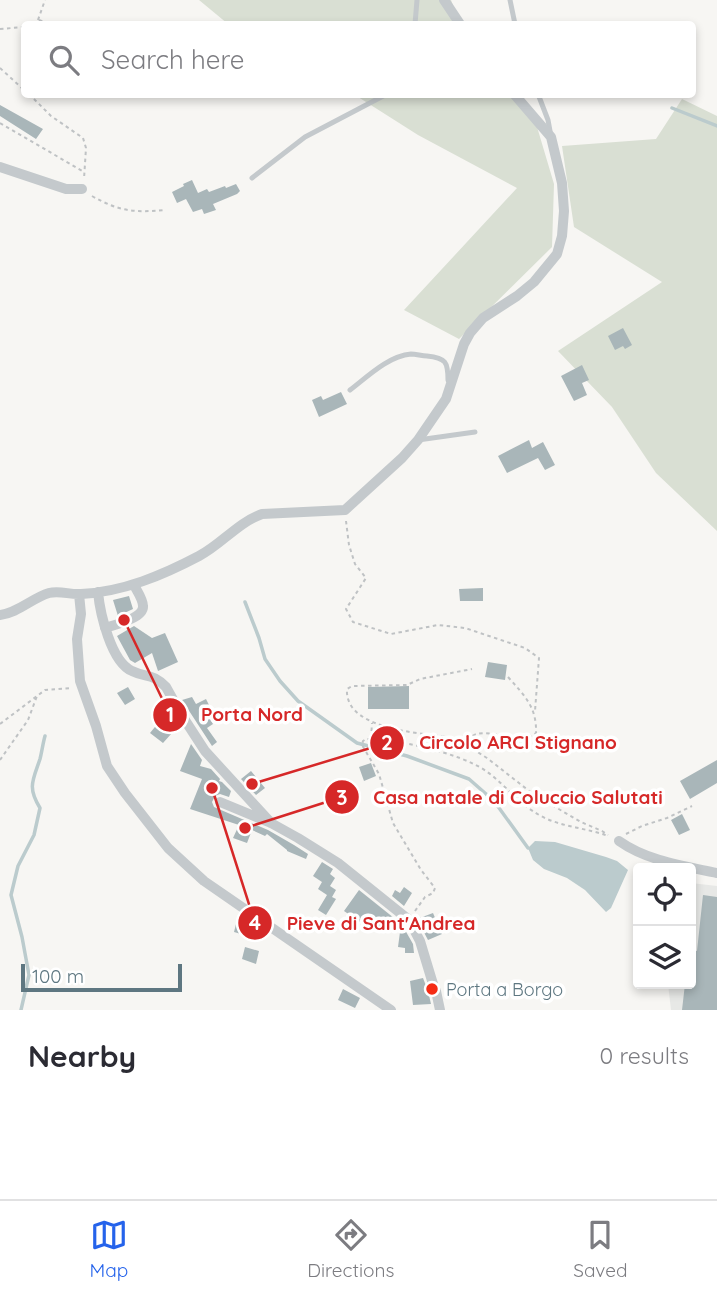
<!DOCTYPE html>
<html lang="en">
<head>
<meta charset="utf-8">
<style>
	body { margin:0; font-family:Quicksand,sans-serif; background:#f7f7f7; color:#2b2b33 }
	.controls { position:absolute; right:21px; bottom:21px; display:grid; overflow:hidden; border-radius:7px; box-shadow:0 4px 10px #0003 }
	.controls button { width:63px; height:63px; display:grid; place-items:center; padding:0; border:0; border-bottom:2px solid #e1e1e2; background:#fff; color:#2b2b33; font:35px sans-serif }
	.scale { position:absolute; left:21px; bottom:18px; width:161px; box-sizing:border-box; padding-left:7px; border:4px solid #5e7781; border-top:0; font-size:19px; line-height:24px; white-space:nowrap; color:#5e7781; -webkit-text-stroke:5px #fff; paint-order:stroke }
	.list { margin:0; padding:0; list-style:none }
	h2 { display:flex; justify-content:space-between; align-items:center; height:91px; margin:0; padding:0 28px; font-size:30px }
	h2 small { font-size:23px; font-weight:400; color:#7c7c81 }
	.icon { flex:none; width:38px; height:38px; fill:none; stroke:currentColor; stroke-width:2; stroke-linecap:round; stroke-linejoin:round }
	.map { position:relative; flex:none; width:717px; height:1010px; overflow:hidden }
	.search { position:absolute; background:#fff; box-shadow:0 4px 10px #0003; left:21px; right:21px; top:21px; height:77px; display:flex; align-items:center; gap:18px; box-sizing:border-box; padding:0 24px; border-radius:7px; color:#7c7c81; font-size:26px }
	.sheet { height:189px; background:#fff }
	nav { display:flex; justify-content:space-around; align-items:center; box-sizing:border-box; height:98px; border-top:2px solid #e1e1e2; background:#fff; font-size:19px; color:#7c7c81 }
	nav a { display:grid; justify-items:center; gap:4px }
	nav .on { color:#2563eb }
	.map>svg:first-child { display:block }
	.built { fill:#e7e8e6 }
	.green { fill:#d9dfd3 }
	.water { fill:#bbcbcd }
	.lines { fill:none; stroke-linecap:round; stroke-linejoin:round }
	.stream { stroke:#bbcbcd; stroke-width:3.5 }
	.building { fill:#a9b6b9 }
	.path { stroke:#bfc2c4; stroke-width:2; stroke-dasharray:3.5 3.5; stroke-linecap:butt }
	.lane { stroke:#c4c9cc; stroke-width:5 }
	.street { stroke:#c4c9cc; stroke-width:10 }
	.poi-dot { fill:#f52b14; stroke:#fff; stroke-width:2.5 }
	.labels { text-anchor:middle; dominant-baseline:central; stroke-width:7; stroke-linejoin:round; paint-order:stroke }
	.poi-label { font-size:18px; fill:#5e7781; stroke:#fff; text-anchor:start }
	.leader { fill:none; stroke:#d62828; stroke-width:2.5 }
	.callout-dot { fill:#d62828; stroke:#fff; stroke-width:2.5 }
	.mark-label { font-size:21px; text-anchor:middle; font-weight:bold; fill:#fff }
	.callout-label { font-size:19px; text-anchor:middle; font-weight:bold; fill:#d62828; stroke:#fff; stroke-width:7; stroke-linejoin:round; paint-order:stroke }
</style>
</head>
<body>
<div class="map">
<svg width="717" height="1010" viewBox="0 0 717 1010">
	<rect width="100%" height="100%" fill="#f7f6f3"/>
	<path class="built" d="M691,883L717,886V1010H671L668,984H691Z"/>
	<path class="green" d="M199,0H451L460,24H228Z
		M355,95H515L532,110L554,184L552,247L459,339L404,310L517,188L418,135Z
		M682,99L717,116V531L656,473L612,407L558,351L662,282L574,227L562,146L656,139Z"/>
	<path class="water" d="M535,841L555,842L606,857L617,861L628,870L611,908L606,912L585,890L567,878L544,869L533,860L528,848Z"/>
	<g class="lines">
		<path class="stream" d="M672,108L717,126
			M245,602L259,638L265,659L280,681L298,701L357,743L407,756L469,779L494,801L528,848
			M21,1010L29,975L22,937L11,895L18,866L34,835L40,808C27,787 33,780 40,759C42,751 43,743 45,736"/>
	</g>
	<path class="building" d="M0,105L43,129L36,139L0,116Z
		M192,180L198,193L207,189L209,192L225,186L226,188L236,184L240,191L237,194L213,204L216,210L204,214L202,209L193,212L186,199L177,203L172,192L184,186L183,184Z
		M623,328L632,345L625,349L623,346L615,350L608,336Z
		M582,365L589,380L582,383L587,395L574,401L561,376Z
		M341,392L347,404L319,417L312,400L321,396L323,400Z
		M529,440L532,448L543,442L555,465L545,470L538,458L507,473L498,456Z
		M483,588V601H460L459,589Z
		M129,596L133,609L118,616L113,600Z
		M134,626L152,638L165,633L178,662L158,671L152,653L135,663L130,660L117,636Z
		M488,662L507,665L505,680L485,677Z
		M409,686V709H368V687Z
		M128,687L135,699L125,705L117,693Z
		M192,697L196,704L206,699L210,707L204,709L213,724L207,728L217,742L212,746L182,700Z
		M159,722L172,733L163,743L150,733Z
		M191,744L202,760L200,766L211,769L220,779L219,781L222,782L231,791L229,797L220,794L215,796L212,802L214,807L268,830L294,845L308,854L306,859L287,851V850L267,834L265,836L252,830L247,843L233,838L239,825L190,809L202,779L180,771Z
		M717,760V783L690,799L680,781Z
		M371,763L376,776L364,781L359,767Z
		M251,771L265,788L256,795L241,779Z
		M682,814L690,830L679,835L671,820Z
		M322,862L333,869L330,874L335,878L330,886L336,890L332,897L336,899L326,915L318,910L327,895L318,889L322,882L313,876Z
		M404,887L412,893L404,906L392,896L395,890L400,893Z
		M359,890L394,918L384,932L364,917L360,922L344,911Z
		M703,895L717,897V1010H682L685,984H691V950L697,951Z
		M433,913L442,934L428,940L417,919Z
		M237,920L251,924L248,936L234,932Z
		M405,930L413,944L414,953H405V948L398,947L400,932L405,933Z
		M245,947L259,951L256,964L242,959Z
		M423,978L428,991L431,1004L413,1005L410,981Z
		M343,989L360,998L355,1008L338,1000Z"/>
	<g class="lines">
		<path class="path" d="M38,20L45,0
			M39,20L49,24
			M32,24L38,21
			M0,29L24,27
			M0,68L24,90
			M29,94L51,116L83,138L86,148L84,179
			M0,123L84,172
			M92,196C118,211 135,213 164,210
			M346,521L349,545L355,564L366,578L346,609L353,622L391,634L438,625L465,628L525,648L539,658L535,711
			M508,677C524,695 537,707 536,733C520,744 494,730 477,734C474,734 469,739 467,740L471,748L487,758L533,794L581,822L602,831L608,835
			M0,724L37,696
			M371,738L372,723
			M465,740C436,733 344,734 347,689L352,686L407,685L420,679L472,669
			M0,760L28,720L37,696L45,690L71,688
			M626,834L642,826L667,818L692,806
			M415,911L425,897L433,893L435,888L421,870L393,823L379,774L362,745L363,741L366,739C398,739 460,753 486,771C507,786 517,803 541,816C561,827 587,828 608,836"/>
		<path class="lane" d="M510,0L515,24
			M415,24L417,0
			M538,94L548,120L550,131
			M252,178L305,137L387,94
			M350,390C367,377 388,356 411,354C416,354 422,356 427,356C446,358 448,362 448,380
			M418,440L475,432"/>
		<path class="street" d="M444,0L460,24
			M0,167L66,189H82
			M98,592C100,613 111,662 132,671C146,678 153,673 166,687L181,714L205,751L271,823
			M79,594L81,614L77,639L80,681L96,726L107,766L125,793L168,848L204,881L391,1010
			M0,615C18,613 32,598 49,593C60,590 70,595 81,594C123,592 163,575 199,556C222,544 237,523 262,514L345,510L402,458L418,440L446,399L464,344L470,333L483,318L517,296L534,282L557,254L562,236L564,211L562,183L551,137L514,94
			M105,628C114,625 144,618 143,606C143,599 137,591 134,585
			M220,802L271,823L298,838L338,863L409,920L420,941L433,984
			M619,841C647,861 684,866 717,873
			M436,991L440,1010"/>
	</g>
	<circle class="poi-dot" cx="432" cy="989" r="7"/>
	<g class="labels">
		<g class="poi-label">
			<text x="446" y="989">Porta a Borgo</text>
		</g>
	</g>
	<path class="leader" d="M124 620L170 715M252 784L387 743M245 828L342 797M212 788L255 923"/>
	<g class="callout-dot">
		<circle cx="124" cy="620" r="7"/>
		<circle cx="252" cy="784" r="7"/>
		<circle cx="245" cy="828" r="7"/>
		<circle cx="212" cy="788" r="7"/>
		<circle cx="170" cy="715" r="18"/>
		<circle cx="387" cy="743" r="18"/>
		<circle cx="342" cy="797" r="18"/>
		<circle cx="255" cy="923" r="18"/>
	</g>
	<g class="mark-label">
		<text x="170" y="722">1</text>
		<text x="387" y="750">2</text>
		<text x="342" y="805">3</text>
		<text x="255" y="930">4</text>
	</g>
	<g class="callout-label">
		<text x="252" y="721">Porta Nord</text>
		<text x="518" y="749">Circolo ARCI Stignano</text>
		<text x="518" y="804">Casa natale di Coluccio Salutati</text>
		<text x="381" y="930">Pieve di Sant'Andrea</text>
	</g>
</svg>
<div class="controls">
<button><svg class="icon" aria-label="locate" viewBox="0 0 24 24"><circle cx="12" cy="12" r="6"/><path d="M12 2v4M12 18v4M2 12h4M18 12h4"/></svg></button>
<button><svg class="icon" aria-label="layers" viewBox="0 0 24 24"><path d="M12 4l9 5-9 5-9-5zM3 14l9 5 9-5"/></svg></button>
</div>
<div class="scale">100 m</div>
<div class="search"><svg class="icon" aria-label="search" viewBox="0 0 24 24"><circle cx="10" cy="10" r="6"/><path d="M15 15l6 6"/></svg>Search here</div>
</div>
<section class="sheet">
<h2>Nearby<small>0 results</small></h2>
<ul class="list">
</ul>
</section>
<nav>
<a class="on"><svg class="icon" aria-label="map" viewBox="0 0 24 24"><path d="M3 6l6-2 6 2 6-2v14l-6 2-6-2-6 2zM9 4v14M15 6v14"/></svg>Map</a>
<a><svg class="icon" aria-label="directions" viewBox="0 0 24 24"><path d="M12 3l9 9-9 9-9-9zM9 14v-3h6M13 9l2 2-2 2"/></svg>Directions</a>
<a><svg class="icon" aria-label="saved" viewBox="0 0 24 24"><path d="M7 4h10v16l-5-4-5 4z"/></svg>Saved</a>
</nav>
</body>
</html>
